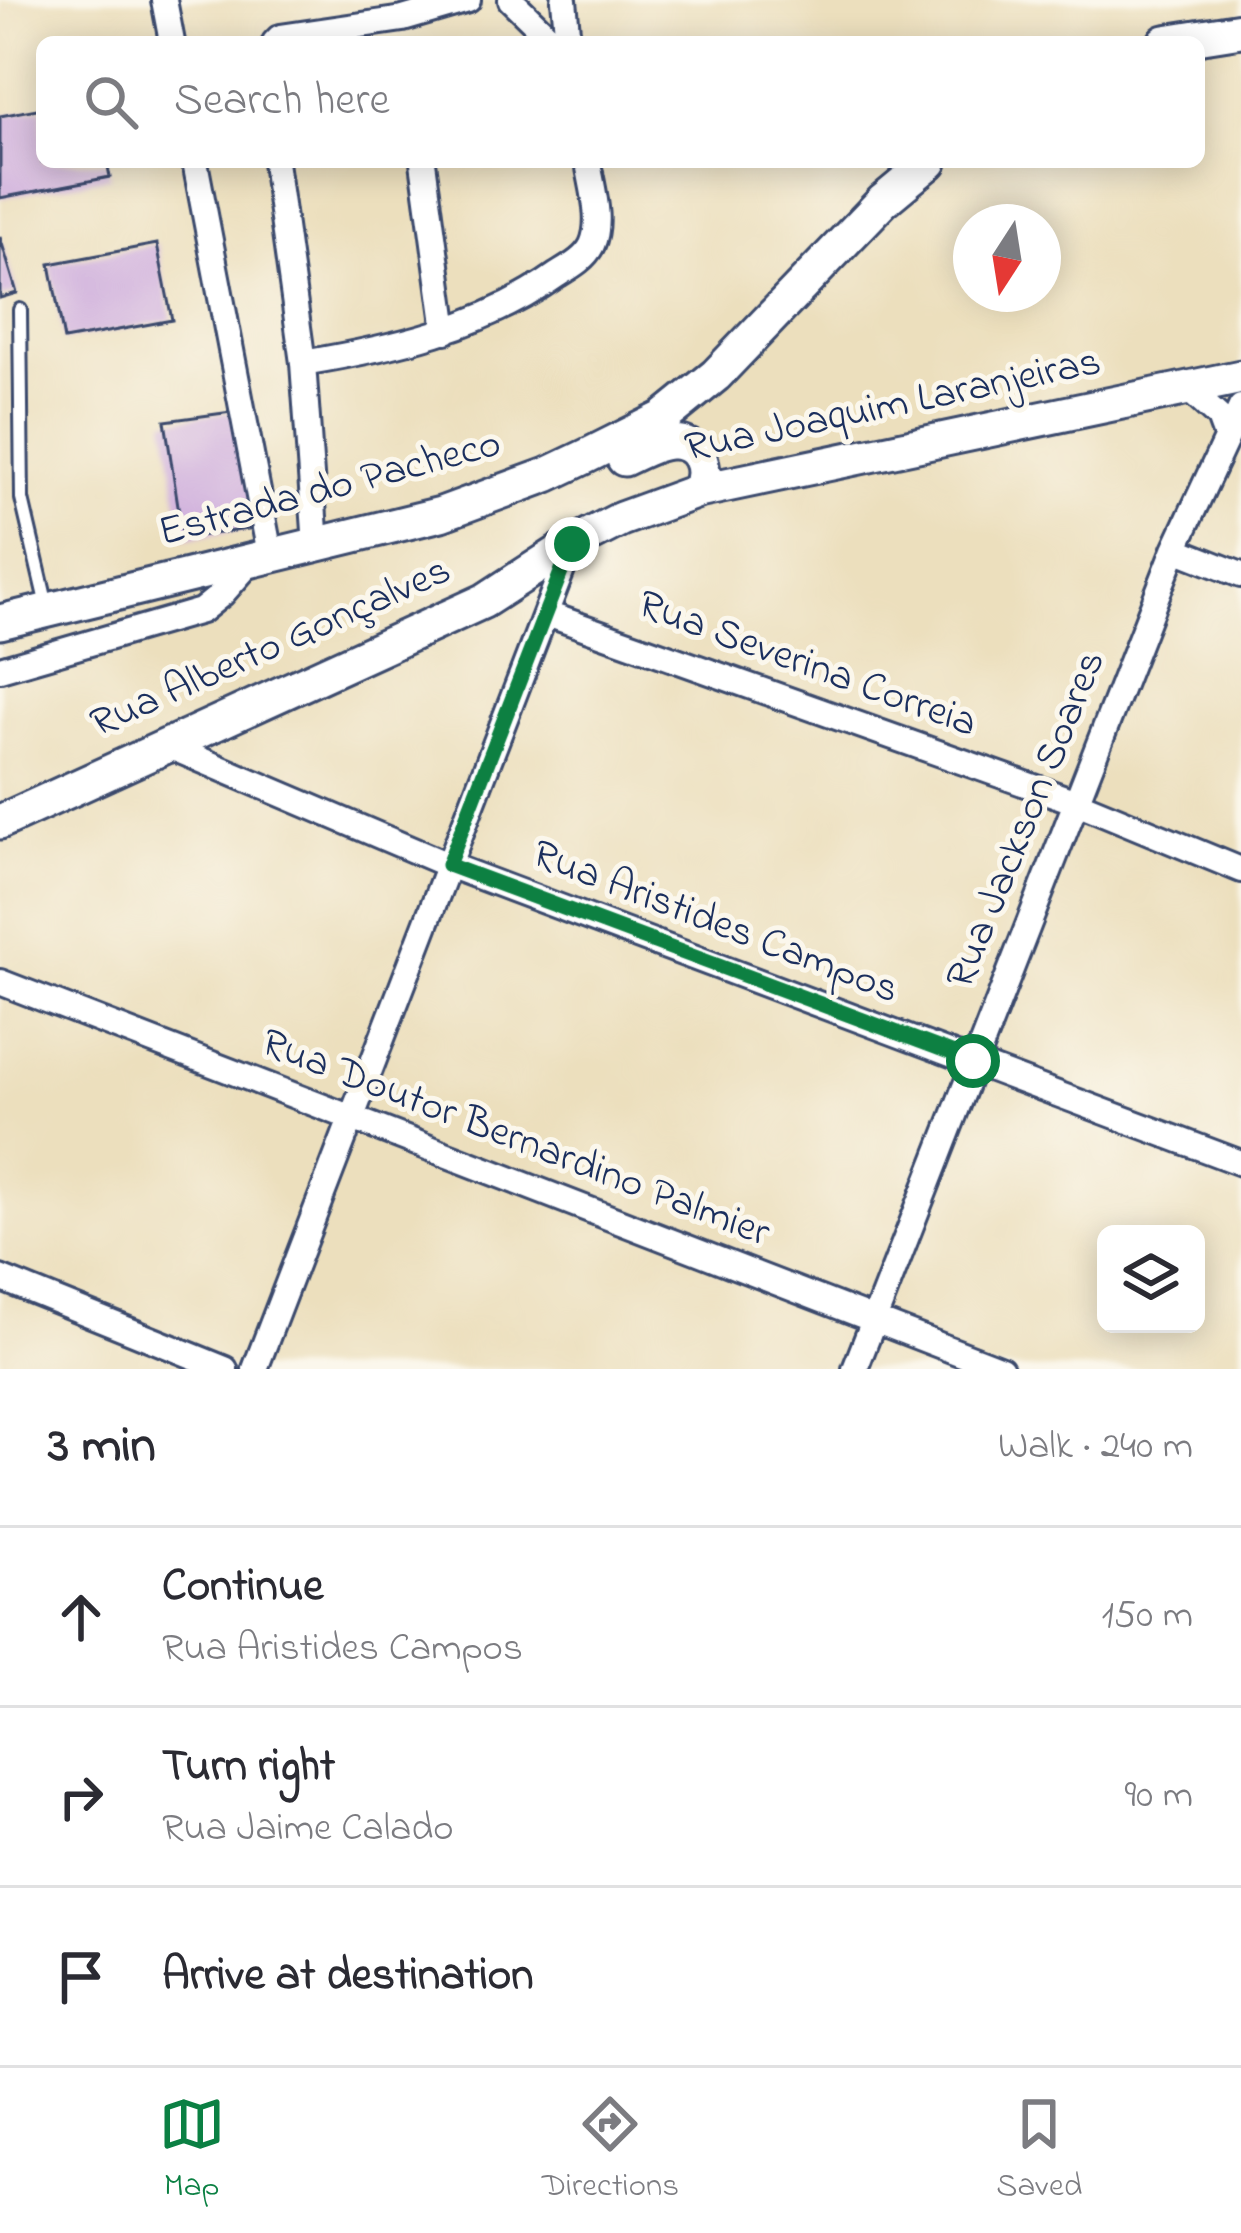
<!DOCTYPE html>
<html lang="en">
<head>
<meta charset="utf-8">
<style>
	body { margin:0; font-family:"Indie Flower",sans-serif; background:#f2f2f3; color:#2b2b33 }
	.controls { position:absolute; right:36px; bottom:36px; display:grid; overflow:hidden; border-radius:18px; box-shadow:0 6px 30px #0003 }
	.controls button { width:108px; height:108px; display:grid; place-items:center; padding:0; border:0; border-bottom:3px solid #e1e1e2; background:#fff; color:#2b2b33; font:60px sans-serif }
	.compass { position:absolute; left:953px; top:204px; width:108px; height:108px; border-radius:50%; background:#fff; box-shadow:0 6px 30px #0003; rotate:192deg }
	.stop { position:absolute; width:36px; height:36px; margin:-27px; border:9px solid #0b8043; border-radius:50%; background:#fff }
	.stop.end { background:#0b8043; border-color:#fff; box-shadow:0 3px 12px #0008 }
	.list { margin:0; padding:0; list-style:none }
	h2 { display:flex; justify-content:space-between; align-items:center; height:156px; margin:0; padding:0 48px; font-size:51px }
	h2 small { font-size:39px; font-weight:400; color:#7c7c81 }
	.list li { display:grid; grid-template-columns:78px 1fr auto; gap:36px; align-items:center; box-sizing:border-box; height:180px; padding:0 48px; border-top:3px solid #e1e1e2 }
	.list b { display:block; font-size:45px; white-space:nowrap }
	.list p { margin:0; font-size:39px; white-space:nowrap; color:#7c7c81 }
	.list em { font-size:39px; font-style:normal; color:#7c7c81 }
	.icon { flex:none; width:66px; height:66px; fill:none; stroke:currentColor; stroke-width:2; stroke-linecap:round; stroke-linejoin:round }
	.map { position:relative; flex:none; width:1241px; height:1369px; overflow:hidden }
	.search { position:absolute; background:#fff; box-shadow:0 6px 30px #0003; left:36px; right:36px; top:36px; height:132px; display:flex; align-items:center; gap:30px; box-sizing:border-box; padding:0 42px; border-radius:18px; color:#7c7c81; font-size:45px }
	.sheet { height:696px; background:#fff }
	nav { display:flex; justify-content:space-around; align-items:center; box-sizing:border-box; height:168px; border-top:3px solid #e1e1e2; background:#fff; font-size:33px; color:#7c7c81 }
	nav a { display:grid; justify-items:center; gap:6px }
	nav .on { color:#0b8043 }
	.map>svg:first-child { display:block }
	.building { fill:#cdacdc }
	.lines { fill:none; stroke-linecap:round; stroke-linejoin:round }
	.lane-casing { stroke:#3a496c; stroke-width:18 }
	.street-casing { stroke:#3a496c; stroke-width:30 }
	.secondary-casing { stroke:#3a496c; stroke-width:39 }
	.lane { stroke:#fff; stroke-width:12 }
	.street { stroke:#fff; stroke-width:24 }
	.secondary { stroke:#fff; stroke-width:33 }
	.route { stroke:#0b8043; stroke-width:15 }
	.labels { text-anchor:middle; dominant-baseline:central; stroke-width:10; stroke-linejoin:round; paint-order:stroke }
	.street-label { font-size:42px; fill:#1b2f5e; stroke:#fbf7ec }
</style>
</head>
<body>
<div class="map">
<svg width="1241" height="1369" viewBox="0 0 1241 1369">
	<rect width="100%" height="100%" fill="#fbf7ec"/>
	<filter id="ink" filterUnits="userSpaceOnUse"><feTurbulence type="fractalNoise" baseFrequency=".00833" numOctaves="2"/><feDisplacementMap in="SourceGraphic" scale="24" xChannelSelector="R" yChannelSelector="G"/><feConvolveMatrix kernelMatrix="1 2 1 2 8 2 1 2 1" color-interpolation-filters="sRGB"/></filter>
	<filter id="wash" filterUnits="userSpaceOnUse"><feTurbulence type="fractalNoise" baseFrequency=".004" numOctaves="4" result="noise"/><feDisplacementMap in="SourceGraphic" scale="48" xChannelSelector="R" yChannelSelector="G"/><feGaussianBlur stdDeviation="2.7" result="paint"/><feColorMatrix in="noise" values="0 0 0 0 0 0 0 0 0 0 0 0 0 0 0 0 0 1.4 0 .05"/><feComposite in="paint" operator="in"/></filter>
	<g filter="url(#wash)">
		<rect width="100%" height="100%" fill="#ecdfbd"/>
		<g id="blocks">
			<path class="building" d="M42,108V162H107L110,177L0,198V116Z
				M0,237L17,293L0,298Z
				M157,244L172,320L64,340L50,264Z
				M239,411L256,528L183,538L165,421Z"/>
		</g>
	</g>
	<g filter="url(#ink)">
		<use href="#blocks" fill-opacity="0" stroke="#3a496c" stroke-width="3"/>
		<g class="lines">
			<defs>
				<path id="lane" d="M20,310L22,499L47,606"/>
				<path id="street" d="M164,0L172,42
					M511,0L554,42
					M564,0L568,42
					M275,42L280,37L403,19L468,0
					M195,162L270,554
					M275,162L303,363L316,545
					M423,162L446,331
					M303,363C392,348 483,328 557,275C570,267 585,259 592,245C603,220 592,188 588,162
					M1187,388L1219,417L1226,436
					M1175,549L1241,575
					M547,614L1079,803L1241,870
					M0,669L201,611L222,594L252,560
					M166,745L448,865L1241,1163
					M0,982L1001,1369
					M0,1278L225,1369
					M255,1369L572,544
					M855,1369L1175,549L1241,407"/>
				<path id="secondary" d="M1165,42L1241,30
					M624,459C638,453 656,442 671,442C699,441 710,469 698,491
					M0,622L441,514L547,475L587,456L663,418L716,375L883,201L930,162
					M0,822L484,601L572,544L621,519L698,491L1241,377"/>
			</defs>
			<use href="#lane" class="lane-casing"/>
			<use href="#street" class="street-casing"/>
			<use href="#secondary" class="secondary-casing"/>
			<use href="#lane" class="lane"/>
			<use href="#street" class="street"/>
			<use href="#secondary" class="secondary"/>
		</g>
	</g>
	<g class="lines" filter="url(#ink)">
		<path class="route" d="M572,544L448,865L973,1061"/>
	</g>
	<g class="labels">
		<g class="street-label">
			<text transform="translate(893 406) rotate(-12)">Rua Joaquim Laranjeiras</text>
			<text transform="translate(330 489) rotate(-15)">Estrada do Pacheco</text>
			<text transform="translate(271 648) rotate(-24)">Rua Alberto Gonçalves</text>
			<text transform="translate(807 665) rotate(20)">Rua Severina Correia</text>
			<text transform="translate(1027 820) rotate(-68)">Rua Jackson Soares</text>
			<text transform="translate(715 923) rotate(21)">Rua Aristides Campos</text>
			<text transform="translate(515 1139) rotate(21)">Rua Doutor Bernardino Palmier</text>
		</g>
	</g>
</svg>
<div class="controls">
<button><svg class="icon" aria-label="layers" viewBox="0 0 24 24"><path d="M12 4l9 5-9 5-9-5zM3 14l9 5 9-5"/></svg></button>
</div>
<svg class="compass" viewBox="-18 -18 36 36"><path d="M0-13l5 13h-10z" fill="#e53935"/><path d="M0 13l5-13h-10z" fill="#7c7c81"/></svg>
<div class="stop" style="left:973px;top:1061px"></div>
<div class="stop end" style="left:572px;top:544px"></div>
<div class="search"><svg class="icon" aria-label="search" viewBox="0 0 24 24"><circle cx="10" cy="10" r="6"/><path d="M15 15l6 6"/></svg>Search here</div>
</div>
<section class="sheet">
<h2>3 min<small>Walk · 240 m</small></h2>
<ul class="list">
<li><svg class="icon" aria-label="ahead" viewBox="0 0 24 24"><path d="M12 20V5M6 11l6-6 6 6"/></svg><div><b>Continue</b><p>Rua Aristides Campos</p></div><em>150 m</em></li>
<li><svg class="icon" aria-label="right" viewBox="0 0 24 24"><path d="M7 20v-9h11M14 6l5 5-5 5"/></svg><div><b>Turn right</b><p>Rua Jaime Calado</p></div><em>90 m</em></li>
<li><svg class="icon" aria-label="arrive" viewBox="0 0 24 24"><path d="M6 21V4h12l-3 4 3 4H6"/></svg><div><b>Arrive at destination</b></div></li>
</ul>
</section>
<nav>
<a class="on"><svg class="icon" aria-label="map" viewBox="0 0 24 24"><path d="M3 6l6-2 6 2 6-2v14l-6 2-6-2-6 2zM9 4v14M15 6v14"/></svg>Map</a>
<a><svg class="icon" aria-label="directions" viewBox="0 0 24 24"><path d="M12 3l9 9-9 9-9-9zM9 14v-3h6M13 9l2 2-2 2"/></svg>Directions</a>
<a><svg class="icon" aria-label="saved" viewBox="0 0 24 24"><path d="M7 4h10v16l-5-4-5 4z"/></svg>Saved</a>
</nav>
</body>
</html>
